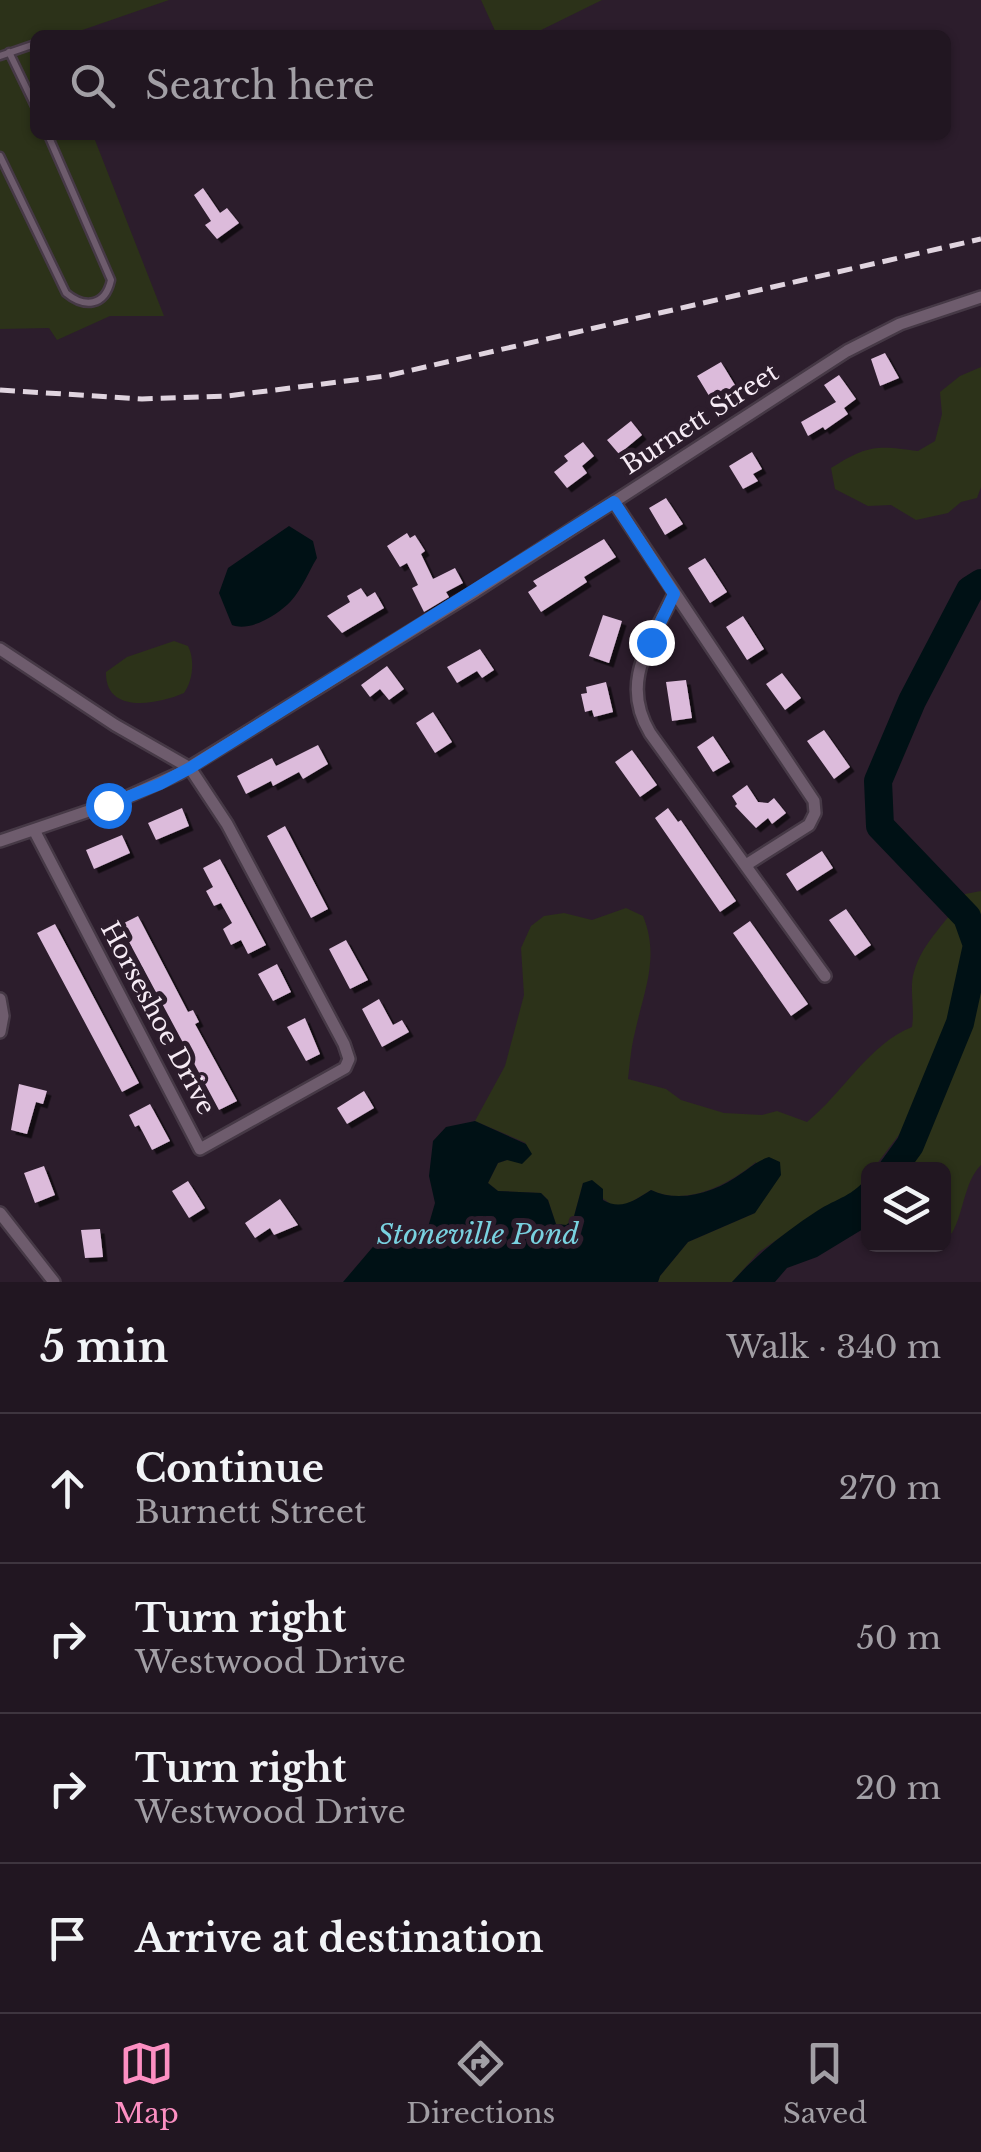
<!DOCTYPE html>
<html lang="en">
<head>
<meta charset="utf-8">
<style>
	body { margin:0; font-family:"Libre Baskerville",serif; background:#2d232e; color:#f1f3f6 }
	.controls { position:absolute; right:30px; bottom:30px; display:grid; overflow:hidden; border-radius:15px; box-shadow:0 2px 8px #0004 }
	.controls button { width:90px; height:90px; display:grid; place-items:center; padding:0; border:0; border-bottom:2px solid #3e353f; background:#211621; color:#f1f3f6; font:50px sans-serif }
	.stop { position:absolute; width:30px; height:30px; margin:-22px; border:8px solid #1a73e8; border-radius:50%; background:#fff }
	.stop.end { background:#1a73e8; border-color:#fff; box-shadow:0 2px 10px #0008 }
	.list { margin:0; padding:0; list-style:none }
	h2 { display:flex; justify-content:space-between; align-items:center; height:130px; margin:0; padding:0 40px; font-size:42px }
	h2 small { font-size:32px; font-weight:400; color:#a29fa5 }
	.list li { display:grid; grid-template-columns:65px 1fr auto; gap:30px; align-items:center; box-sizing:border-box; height:150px; padding:0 40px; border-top:2px solid #3e353f }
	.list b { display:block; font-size:38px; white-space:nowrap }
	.list p { margin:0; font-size:32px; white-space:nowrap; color:#a29fa5 }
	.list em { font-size:32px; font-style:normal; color:#a29fa5 }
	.icon { flex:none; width:55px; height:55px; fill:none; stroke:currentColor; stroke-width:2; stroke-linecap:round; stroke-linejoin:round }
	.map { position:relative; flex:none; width:981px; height:1282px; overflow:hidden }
	.search { position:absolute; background:#211621; box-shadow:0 2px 8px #0004; left:30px; right:30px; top:30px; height:110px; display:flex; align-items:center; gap:25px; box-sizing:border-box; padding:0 35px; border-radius:15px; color:#a29fa5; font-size:38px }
	.sheet { height:730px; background:#211621 }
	nav { display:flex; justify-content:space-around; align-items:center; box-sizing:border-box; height:140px; border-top:2px solid #3e353f; background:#211621; font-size:28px; color:#a29fa5 }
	nav a { display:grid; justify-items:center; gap:5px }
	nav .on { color:#fc8fc2 }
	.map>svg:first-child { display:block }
	.green { fill:#2c3219 }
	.water { fill:#001115 }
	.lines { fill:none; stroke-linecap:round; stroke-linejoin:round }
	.river { stroke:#001115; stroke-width:28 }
	.building { fill:#dcbbdb; filter:url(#shadow) }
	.service-casing { stroke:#463946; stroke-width:11 }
	.minor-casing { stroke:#463946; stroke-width:16 }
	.service { stroke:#6e5c6d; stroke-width:6 }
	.minor { stroke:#6e5c6d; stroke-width:11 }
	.rail { stroke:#e0d4df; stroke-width:5; stroke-dasharray:15 8; stroke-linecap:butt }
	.route { stroke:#1a73e8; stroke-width:12 }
	.labels { text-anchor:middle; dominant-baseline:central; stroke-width:10; stroke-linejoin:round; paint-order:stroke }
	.street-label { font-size:25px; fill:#f6ebf5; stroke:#2c1d2c }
	.water-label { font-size:28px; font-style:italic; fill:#79d1df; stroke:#2c1d2c }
</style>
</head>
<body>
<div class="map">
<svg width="981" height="1282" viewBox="0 0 981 1282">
	<defs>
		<filter id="shadow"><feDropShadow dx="4.5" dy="4.5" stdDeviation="0" flood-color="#0009"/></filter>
	</defs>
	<rect width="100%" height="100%" fill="#2c1d2c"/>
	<path class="green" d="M0,0H169L68,35H35V135H93L164,316H110L57,340L49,328L0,329Z
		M481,0H602L531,35H497Z
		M981,367V487L977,498L961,502L948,513L916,520L891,505L868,506L835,489L831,468C867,445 877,445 918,451L935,441L942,414L940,392L960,376Z
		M174,641L188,646C195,659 193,681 184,693C159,704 105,715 106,672L127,657Z
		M981,891V1165C964,1182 964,1212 952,1233L944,1236V1170L902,1169L910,1145L901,1132L873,1169L868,1170V1176L857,1192L822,1208L759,1252L732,1282H658L660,1276L688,1242L755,1213L756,1162C728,1185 686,1207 651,1190L628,1204L613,1206L583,1183L573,1220L566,1225L556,1224L548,1200L541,1193L498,1191L488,1183L498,1163L507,1160L526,1143L475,1121L505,1066L524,995L521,948L531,926L544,916L564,913L592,920L626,908L643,916C660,957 644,991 635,1032C631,1047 630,1063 628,1079L666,1089L681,1100L724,1113L762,1115L777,1111L807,1122C843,1093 869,1044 912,1027C915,1009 909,987 914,972C923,940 949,921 965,894Z"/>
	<path class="water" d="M289,526L313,541L317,558C309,571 302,589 291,601C278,615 250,632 232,625L219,593L228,568Z
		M475,1121L526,1144L532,1154L522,1164L507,1160L498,1163L488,1183L498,1191L541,1193L548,1200L556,1224L566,1225L573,1220L583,1183L592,1180L603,1189V1200C621,1211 635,1200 651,1190C680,1204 716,1192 742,1173C752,1166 757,1161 769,1157L780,1162L781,1175L755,1213L688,1242L660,1276L658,1282H343L383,1235L395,1232L412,1240L426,1234L435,1203L429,1176L433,1141L446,1127Z
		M868,1176V1226L817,1257L787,1268L775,1282H732C758,1253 785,1232 817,1211C837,1198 854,1196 868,1176Z"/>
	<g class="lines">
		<path class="river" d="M892,1170L910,1145L960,1023L977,945L967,917L880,826L878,781L912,701L970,590L981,583"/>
	</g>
	<path class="building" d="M203,188L220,213L227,208L239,223L217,239L205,225L211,221L194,195Z
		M885,353L899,378L880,386L871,359Z
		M721,362L741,395L717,409L697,376Z
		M839,375L856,399L844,408L848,414L825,430L823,427L808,436L801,422L836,402L824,385Z
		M631,421L642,435L619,454L607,440Z
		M583,442L594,456L582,466L587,473L567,488L554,472L568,461L564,456Z
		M752,452L762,469L753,474L758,481L743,489L729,466Z
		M666,498L683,524L665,535L649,508Z
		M407,533L410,538L415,535L425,551L421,554L433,579L455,568L463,583L446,592L449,597L424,612L412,588L418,585L407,563L400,567L387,546Z
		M604,539L616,557L584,577L587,582L541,612L528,592L537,586L533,581Z
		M705,558L727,592L710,603L688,568Z
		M361,588L367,597L375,592L384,608L342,633L327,616L350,602L347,596Z
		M603,615L622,621L609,663L589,656Z
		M743,616L764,649L747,660L726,627Z
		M480,649L494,670L482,678L477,671L457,683L447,667Z
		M387,666L404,689L389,700L380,689L370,697L361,685Z
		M782,673L801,698L785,710L766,684Z
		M686,680L692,718L672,721L666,682Z
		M606,682L613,712L594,717L592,710L585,712L581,694L587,693L586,687Z
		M433,712L452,742L435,753L416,723Z
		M824,730L850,767L834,779L807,741Z
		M713,736L730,762L713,772L697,747Z
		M318,745L328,764L303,779L299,772L273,786L271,781L246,794L237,776L272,758L276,766Z
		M632,750L657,785L640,797L615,762Z
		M747,785L758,802L768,803L774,798L786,813L772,824L768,818L756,828L735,806L737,804L732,796Z
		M182,808L189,826L156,840L148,823Z
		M668,808L678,822L681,820L736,901L720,912L655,818Z
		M285,826L328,909L311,918L267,836Z
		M122,835L130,853L94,869L86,850Z
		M822,851L833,868L797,891L786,874Z
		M220,859L266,945L248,954L241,940L231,945L223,929L232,923L221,903L214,906L206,891L213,887L203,868Z
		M846,909L871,945L855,956L829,920Z
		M138,916L188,1012L193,1010L199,1022L195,1024L237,1101L219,1110L120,925Z
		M750,921L808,1004L791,1016L733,933Z
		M55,924L139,1083L122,1092L37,933Z
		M346,940L368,980L350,989L329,949Z
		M277,964L291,992L273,1001L258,974Z
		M379,999L393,1025L402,1020L409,1032L382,1047L362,1009Z
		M305,1018L320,1054L306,1061L287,1027Z
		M19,1084L47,1091L43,1104L36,1102L27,1134L11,1130Z
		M364,1091L374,1108L347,1124L337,1108Z
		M150,1104L170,1141L152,1150L139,1125L135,1127L129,1115Z
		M44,1166L55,1195L35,1203L24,1173Z
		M188,1181L205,1208L189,1218L172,1191Z
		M280,1199L298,1225L274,1235L270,1228L255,1238L245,1223Z
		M100,1229L103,1257L85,1258L81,1230Z"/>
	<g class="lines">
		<defs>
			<path id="service" d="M9,52L35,106
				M0,56L35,44
				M0,156L66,293C84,308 105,307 111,280L48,135"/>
			<path id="minor" d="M614,502L814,801L815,813L809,825L746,865
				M674,594C651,643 619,681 650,733L825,976
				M0,649L115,725L190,768L227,824L344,1044L349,1059L345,1068L200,1149L34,830
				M0,841L118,801L180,773L476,591L847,351L900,324L981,297
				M0,999L3,1016L0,1032
				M0,1213L54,1282"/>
		</defs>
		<use href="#service" class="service-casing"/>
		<use href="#minor" class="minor-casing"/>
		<use href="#service" class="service"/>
		<use href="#minor" class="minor"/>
		<path class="rail" d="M0,390L142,399L227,396L386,376L981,239"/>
	</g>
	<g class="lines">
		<path class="route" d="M108,805L160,784L190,768L614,502L674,594L651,642"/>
	</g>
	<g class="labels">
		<g class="street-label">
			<text transform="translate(700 419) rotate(-33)">Burnett Street</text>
			<text transform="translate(158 1018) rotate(62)">Horseshoe Drive</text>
		</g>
		<g class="water-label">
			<text x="478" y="1234">Stoneville Pond</text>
		</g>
	</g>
</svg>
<div class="controls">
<button><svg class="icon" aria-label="layers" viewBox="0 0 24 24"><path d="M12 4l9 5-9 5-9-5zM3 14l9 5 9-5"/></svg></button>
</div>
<div class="stop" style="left:108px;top:805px"></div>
<div class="stop end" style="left:651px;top:642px"></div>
<div class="search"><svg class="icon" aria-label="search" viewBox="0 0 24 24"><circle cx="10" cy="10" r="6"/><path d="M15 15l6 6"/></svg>Search here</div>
</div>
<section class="sheet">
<h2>5 min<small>Walk · 340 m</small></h2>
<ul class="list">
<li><svg class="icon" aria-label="ahead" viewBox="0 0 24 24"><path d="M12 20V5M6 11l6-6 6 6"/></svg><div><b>Continue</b><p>Burnett Street</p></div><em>270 m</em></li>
<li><svg class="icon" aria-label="right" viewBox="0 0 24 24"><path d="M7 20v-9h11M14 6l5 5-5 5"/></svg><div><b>Turn right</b><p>Westwood Drive</p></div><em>50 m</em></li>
<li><svg class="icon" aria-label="right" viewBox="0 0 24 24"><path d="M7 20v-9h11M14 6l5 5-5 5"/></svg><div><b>Turn right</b><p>Westwood Drive</p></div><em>20 m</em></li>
<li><svg class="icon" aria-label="arrive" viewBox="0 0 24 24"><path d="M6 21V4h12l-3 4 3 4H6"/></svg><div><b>Arrive at destination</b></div></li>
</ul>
</section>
<nav>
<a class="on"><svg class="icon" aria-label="map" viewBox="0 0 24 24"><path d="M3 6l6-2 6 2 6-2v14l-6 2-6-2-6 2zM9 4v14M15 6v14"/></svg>Map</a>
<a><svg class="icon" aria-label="directions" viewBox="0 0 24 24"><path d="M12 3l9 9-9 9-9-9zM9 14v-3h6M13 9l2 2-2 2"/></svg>Directions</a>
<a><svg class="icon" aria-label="saved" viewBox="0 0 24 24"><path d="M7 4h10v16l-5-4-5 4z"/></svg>Saved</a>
</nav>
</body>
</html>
